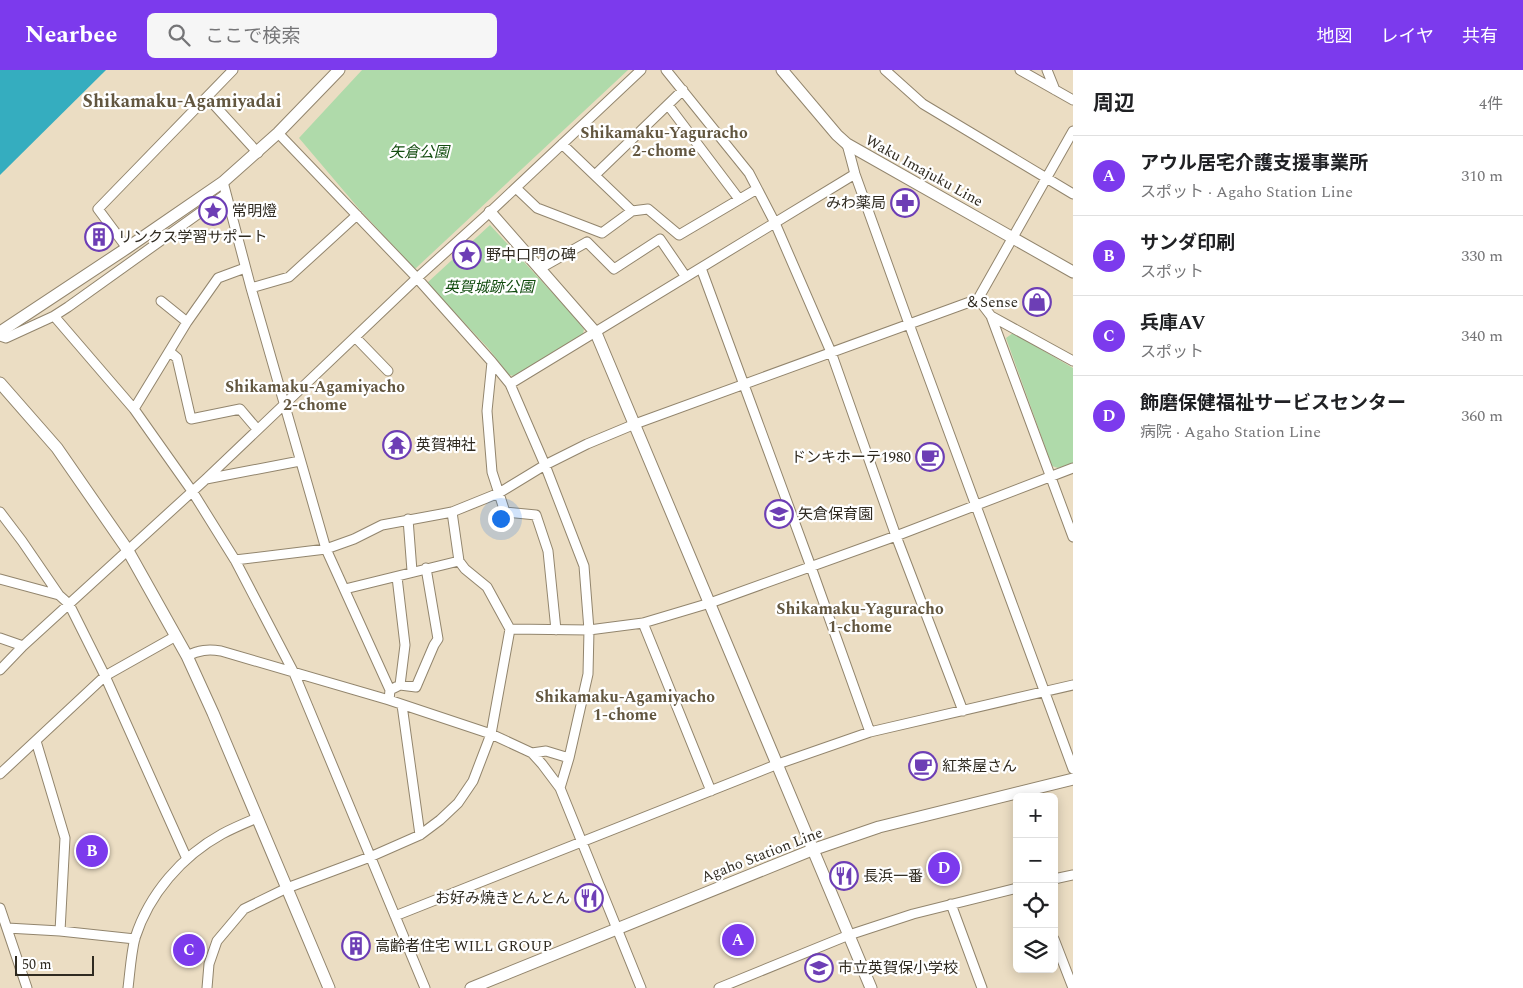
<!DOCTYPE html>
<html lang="ja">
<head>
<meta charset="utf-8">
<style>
	body { margin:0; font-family:Spectral,"Noto Sans JP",serif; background:#f6f6f6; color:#202124 }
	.controls { position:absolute; right:15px; bottom:15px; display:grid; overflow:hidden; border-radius:8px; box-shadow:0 2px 12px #0003 }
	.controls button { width:45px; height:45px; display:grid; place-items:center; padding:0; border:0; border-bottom:1px solid #e0e0e0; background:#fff; color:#202124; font:25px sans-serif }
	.scale { position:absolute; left:15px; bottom:12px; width:79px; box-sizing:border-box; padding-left:5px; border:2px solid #2f2a20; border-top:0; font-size:14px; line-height:18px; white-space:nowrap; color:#2f2a20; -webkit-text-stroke:4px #fff; paint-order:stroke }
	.you { position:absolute; left:500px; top:448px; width:18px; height:18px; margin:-12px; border:4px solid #fff; border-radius:50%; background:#1a73e8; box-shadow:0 0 0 8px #1a73e833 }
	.badge { display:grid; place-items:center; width:32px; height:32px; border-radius:50%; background:#7c3aed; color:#fff; font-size:16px; font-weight:700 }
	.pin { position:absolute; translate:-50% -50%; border:2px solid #fff; box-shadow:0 1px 5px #0006 }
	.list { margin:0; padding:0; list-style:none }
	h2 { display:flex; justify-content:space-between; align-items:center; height:65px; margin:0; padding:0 20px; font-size:21px }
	h2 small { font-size:16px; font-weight:400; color:#757577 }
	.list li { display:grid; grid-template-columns:32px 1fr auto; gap:15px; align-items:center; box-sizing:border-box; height:80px; padding:0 20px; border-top:1px solid #e0e0e0 }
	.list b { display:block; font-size:19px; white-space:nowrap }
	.list p { margin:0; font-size:16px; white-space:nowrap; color:#757577 }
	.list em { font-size:16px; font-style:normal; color:#757577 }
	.icon { flex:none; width:28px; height:28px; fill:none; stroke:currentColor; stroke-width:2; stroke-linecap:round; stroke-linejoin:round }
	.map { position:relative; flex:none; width:1073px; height:918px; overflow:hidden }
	header { display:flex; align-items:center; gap:30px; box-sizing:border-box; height:70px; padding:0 25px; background:#7c3aed; color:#fff }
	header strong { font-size:24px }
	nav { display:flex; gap:28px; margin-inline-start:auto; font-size:18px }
	.search { width:350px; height:45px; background:#f6f6f6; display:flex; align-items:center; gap:12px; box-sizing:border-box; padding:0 18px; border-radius:8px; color:#757577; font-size:19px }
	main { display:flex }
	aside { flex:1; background:#fff }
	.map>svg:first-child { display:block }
	.green { fill:#afdaaa }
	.water { fill:#35adbf }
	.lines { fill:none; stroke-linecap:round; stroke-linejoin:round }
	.street-casing { stroke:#92856d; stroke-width:11 }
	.secondary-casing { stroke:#92856d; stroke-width:13 }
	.street { stroke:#fff; stroke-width:9 }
	.secondary { stroke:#fff; stroke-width:11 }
	.labels { text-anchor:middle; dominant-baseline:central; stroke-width:4.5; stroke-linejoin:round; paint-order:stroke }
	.park-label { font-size:15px; font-style:italic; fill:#124c0f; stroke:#fff }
	.street-label { font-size:15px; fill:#2f2a20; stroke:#fff }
	.poi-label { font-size:15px; fill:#2f2a20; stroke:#fff; text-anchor:start }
	.neighbourhood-label { font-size:16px; font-weight:bold; fill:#62563f; stroke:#fff }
	.quarter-label { font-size:18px; font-weight:bold; fill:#62563f; stroke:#fff }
</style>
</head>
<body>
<header>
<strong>Nearbee</strong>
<div class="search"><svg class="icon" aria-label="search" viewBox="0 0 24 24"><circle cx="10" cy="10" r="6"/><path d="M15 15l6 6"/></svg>ここで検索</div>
<nav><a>地図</a><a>レイヤ</a><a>共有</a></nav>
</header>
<main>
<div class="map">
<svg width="1073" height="918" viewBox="0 0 1073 918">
	<rect width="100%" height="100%" fill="#ebddc3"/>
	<path class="green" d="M362,0H628L415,199L360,140L299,68Z
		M490,155L570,242L584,259L583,264L514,306L509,305L488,278L427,213Z
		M1013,263L1073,298V393L1058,398L1052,396L1006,268Z"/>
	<path class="water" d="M0,0H106L0,105Z"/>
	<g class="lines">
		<defs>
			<path id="street" d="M666,0L749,103L775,153L831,282L896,466L963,641
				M885,0L923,34L1073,124
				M1020,0L1073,30
				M1047,0L1055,20
				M207,27L258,83
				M668,35L739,129
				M278,63L417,208L492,292L510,314L545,395L584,496L589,560L588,604L569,688L560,718L641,918
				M562,74L632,141L648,139L679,165L757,119
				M847,74L855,104L909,254L1073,699
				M595,105L683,20
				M223,112L251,218L326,479L390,620L389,630
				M516,118L537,138L602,163L632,141
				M127,178L98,139L233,0
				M701,198L811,497L870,662
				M539,199L587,172L614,199L660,169L686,207
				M251,218L289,207L357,145
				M978,229L991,246L1073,291
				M161,231L187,252
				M54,246L134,339L192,421L235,490L294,603L425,918
				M991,246L1073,467
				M0,266L6,268L54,246L68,237L226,124
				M355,267L388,301
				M170,282L177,288L191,349L240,339L257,359
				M492,292L487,341L492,402L505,442L536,445L548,481L556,560
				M510,314L855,104
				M134,339L187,252L218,208L245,198
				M206,409L300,391
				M0,442L22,471L59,525L69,534L105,606L187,789
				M408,449L412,501
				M235,490L326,479L354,469L382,455L452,442L499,423L545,395L587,374L635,354L978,229L1073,61
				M397,507L405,575L400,615
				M0,509L59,525
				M345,519L459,491
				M643,553L711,721
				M510,559L589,560L643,553L710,533L896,466L1073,398
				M0,568L23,576
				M187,586C199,580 208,579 221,581L389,630L491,664L532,683L546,681L569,688
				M0,600L23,576L206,409L417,208L490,142L641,0
				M390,620L400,615L416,617L434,575L438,569L426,498
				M402,635L420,765
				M36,671L65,768L60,861
				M532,683L542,694L560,718
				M0,704L105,606L176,566
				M1054,809L1073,805
				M951,834L982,918
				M0,838L27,918
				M395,846L778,694L870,662L1073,615
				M7,858L60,861L135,869
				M1054,869L1073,918
				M128,918C130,902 131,884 135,868C149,824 182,786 222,764C233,758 245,753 257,748
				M207,918L209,894L217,871L244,839L287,818L370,787L420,765L440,750L458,733L473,711L491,664L510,559L487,517L465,499L459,491L452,442
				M719,918L849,865L913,844L1017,818"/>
			<path id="secondary" d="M782,0L837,65L847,74L1073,202
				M490,142L596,263L871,918
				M0,262L127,178L223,112L278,63L339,0
				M0,313L57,378L127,479L187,586L213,643L329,918
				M471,918L812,780L879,757L1073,709"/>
		</defs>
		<use href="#street" class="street-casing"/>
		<use href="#secondary" class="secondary-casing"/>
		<use href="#street" class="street"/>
		<use href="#secondary" class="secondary"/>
	</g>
	<defs>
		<symbol id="pharmacy-ring" viewBox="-11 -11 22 22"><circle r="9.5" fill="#fff" stroke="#6d3eb5" stroke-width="1.5"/><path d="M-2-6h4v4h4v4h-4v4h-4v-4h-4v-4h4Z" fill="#6d3eb5"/></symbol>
		<symbol id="sight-ring" viewBox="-11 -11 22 22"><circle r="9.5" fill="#fff" stroke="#6d3eb5" stroke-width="1.5"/><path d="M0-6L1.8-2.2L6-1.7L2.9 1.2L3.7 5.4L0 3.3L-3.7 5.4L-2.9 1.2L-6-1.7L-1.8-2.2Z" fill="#6d3eb5"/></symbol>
		<symbol id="building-ring" viewBox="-11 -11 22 22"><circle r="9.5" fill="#fff" stroke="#6d3eb5" stroke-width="1.5"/><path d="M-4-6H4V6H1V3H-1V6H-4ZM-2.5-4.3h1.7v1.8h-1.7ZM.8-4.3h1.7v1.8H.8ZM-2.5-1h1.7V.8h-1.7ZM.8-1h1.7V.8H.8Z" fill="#6d3eb5"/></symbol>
		<symbol id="shop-ring" viewBox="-11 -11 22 22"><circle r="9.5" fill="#fff" stroke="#6d3eb5" stroke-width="1.5"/><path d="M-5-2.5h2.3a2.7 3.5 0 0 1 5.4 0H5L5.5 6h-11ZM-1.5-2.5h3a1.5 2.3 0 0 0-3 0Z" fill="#6d3eb5"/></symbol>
		<symbol id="temple-ring" viewBox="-11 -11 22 22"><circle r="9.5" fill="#fff" stroke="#6d3eb5" stroke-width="1.5"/><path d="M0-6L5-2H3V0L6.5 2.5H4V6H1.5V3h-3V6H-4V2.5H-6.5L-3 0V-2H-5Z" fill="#6d3eb5"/></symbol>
		<symbol id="cafe-ring" viewBox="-11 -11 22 22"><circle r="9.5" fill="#fff" stroke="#6d3eb5" stroke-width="1.5"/><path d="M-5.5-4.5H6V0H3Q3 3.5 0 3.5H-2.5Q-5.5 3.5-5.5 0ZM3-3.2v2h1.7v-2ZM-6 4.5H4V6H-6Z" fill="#6d3eb5"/></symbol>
		<symbol id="school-ring" viewBox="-11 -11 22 22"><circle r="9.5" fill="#fff" stroke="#6d3eb5" stroke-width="1.5"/><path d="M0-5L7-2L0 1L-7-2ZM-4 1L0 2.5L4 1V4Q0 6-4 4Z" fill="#6d3eb5"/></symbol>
		<symbol id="restaurant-ring" viewBox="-11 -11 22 22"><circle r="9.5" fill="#fff" stroke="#6d3eb5" stroke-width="1.5"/><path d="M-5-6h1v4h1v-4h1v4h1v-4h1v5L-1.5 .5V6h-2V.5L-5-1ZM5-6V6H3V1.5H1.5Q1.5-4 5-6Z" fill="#6d3eb5"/></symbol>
	</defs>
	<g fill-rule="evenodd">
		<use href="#pharmacy-ring" x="889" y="117" width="32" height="32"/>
		<use href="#sight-ring" x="197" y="125" width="32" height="32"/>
		<use href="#building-ring" x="83" y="151" width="32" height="32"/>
		<use href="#sight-ring" x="451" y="169" width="32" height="32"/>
		<use href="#shop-ring" x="1021" y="216" width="32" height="32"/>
		<use href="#temple-ring" x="381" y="359" width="32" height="32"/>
		<use href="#cafe-ring" x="914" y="371" width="32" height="32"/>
		<use href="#school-ring" x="763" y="428" width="32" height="32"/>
		<use href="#cafe-ring" x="907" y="680" width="32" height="32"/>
		<use href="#restaurant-ring" x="828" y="790" width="32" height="32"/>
		<use href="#restaurant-ring" x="573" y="812" width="32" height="32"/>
		<use href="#building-ring" x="340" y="860" width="32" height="32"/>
		<use href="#school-ring" x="803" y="882" width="32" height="32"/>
	</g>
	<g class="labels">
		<g class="park-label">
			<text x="419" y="82">矢倉公園</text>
			<text x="489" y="217">英賀城跡公園</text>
		</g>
		<g class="street-label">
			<text transform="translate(924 101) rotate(29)">Waku Imajuku Line</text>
			<text transform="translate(762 785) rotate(-21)">Agaho Station Line</text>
		</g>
		<g class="poi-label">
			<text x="886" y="133" text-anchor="end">みわ薬局</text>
			<text x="232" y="141">常明燈</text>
			<text x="118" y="167">リンクス学習サポート</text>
			<text x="486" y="185">野中口門の碑</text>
			<text x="1018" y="232" text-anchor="end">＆Sense</text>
			<text x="416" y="375">英賀神社</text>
			<text x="911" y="387" text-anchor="end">ドンキホーテ1980</text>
			<text x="798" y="444">矢倉保育園</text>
			<text x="942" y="696">紅茶屋さん</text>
			<text x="863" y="806">長浜一番</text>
			<text x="570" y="828" text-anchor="end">お好み焼きとんとん</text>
			<text x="375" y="876">高齢者住宅 WILL GROUP</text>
			<text x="838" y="898">市立英賀保小学校</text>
		</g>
		<g class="neighbourhood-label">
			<text x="664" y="63">Shikamaku-Yaguracho<tspan x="664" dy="18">2-chome</tspan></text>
			<text x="315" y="317">Shikamaku-Agamiyacho<tspan x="315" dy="18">2-chome</tspan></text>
			<text x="860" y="539">Shikamaku-Yaguracho<tspan x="860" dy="18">1-chome</tspan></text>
			<text x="625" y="627">Shikamaku-Agamiyacho<tspan x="625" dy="18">1-chome</tspan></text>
		</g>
		<g class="quarter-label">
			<text x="182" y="31">Shikamaku-Agamiyadai</text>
		</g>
	</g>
</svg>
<div class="controls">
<button>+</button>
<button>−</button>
<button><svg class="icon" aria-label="locate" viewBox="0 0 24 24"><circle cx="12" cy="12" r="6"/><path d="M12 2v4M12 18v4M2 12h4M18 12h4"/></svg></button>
<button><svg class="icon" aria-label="layers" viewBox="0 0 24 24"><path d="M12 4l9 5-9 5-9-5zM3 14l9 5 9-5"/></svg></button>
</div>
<div class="scale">50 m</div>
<div class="you"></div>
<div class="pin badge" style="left:738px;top:870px">A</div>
<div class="pin badge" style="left:92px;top:781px">B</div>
<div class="pin badge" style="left:189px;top:880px">C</div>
<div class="pin badge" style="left:944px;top:798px">D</div>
</div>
<aside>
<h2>周辺<small>4件</small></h2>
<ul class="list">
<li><span class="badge">A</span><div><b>アウル居宅介護支援事業所</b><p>スポット · Agaho Station Line</p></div><em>310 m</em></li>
<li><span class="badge">B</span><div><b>サンダ印刷</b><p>スポット</p></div><em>330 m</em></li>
<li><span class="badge">C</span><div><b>兵庫AV</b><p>スポット</p></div><em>340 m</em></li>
<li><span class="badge">D</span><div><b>飾磨保健福祉サービスセンター</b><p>病院 · Agaho Station Line</p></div><em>360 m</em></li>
</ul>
</aside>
</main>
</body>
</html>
